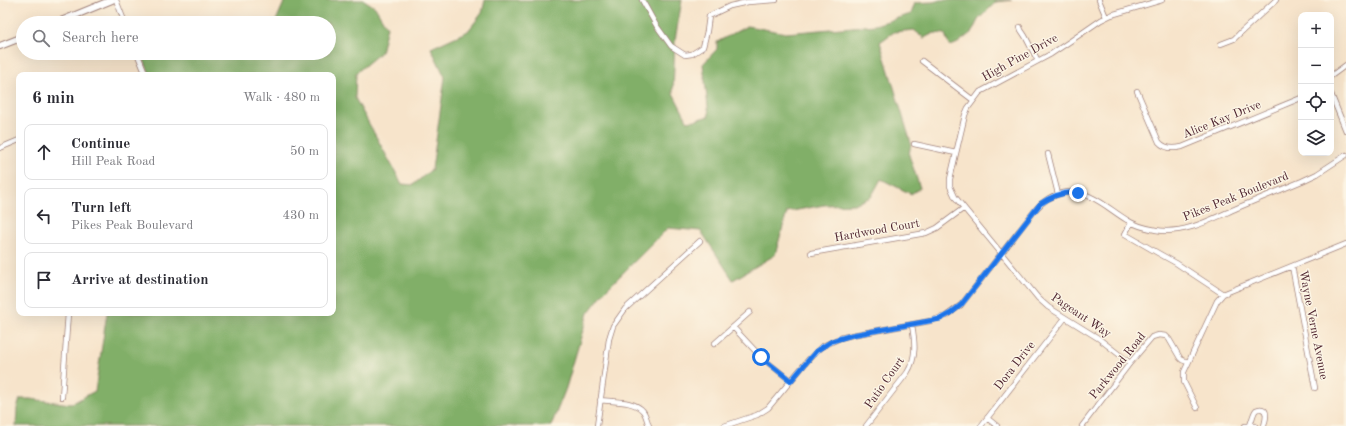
<!DOCTYPE html>
<html lang="en">
<head>
<meta charset="utf-8">
<style>
	body { margin:0; font-family:"Old Standard TT",serif; background:#f7f7f7; color:#2b2b33 }
	.controls { position:absolute; right:12px; top:12px; display:grid; overflow:hidden; border-radius:8px; box-shadow:0 4px 16px #0002 }
	.controls button { width:36px; height:36px; display:grid; place-items:center; padding:0; border:0; border-bottom:1px solid #e1e1e2; background:#fff; color:#2b2b33; font:20px sans-serif }
	.stop { position:absolute; width:12px; height:12px; margin:-9px; border:3px solid #1a73e8; border-radius:50%; background:#fff }
	.stop.end { background:#1a73e8; border-color:#fff; box-shadow:0 1px 4px #0008 }
	.list { margin:0; padding:0; list-style:none }
	h2 { display:flex; justify-content:space-between; align-items:center; height:52px; margin:0; padding:0 16px; font-size:17px }
	h2 small { font-size:13px; font-weight:400; color:#7c7c81 }
	.list li { display:grid; grid-template-columns:26px 1fr auto; gap:12px; align-items:center; box-sizing:border-box; height:56px; margin:0 8px 8px; padding:0 8px; border:1px solid #e1e1e2; border-radius:8px }
	.list b { display:block; font-size:15px; white-space:nowrap }
	.list p { margin:0; font-size:13px; white-space:nowrap; color:#7c7c81 }
	.list em { font-size:13px; font-style:normal; color:#7c7c81 }
	.icon { flex:none; width:22px; height:22px; fill:none; stroke:currentColor; stroke-width:2; stroke-linecap:round; stroke-linejoin:round }
	.map { position:relative; flex:none; width:1346px; height:426px; overflow:hidden }
	.search { position:absolute; background:#fff; box-shadow:0 4px 16px #0002; left:16px; top:16px; width:320px; height:44px; display:flex; align-items:center; gap:10px; box-sizing:border-box; padding:0 14px; border-radius:22px; color:#7c7c81; font-size:15px }
	.panel { position:absolute; background:#fff; box-shadow:0 4px 16px #0002; left:16px; top:72px; width:320px; height:244px; border-radius:8px }
	.map>svg:first-child { display:block }
	.forest { fill:#81af67; stroke:#666749 }
	.lines { fill:none; stroke-linecap:round; stroke-linejoin:round }
	.minor-casing { stroke:#a0827b; stroke-width:6 }
	.tertiary-casing { stroke:#a0827b; stroke-width:8 }
	.minor { stroke:#fff; stroke-width:4.5 }
	.tertiary { stroke:#fff; stroke-width:6 }
	.route { stroke:#1a73e8; stroke-width:5 }
	.labels { text-anchor:middle; dominant-baseline:central; stroke-width:3; stroke-linejoin:round; paint-order:stroke }
	.street-label { font-size:12px; fill:#4a1f2b; stroke:#fcf5e5 }
</style>
</head>
<body>
<div class="map">
<svg width="1346" height="426" viewBox="0 0 1346 426">
	<rect width="100%" height="100%" fill="#fcf5e5"/>
	<filter id="ink" filterUnits="userSpaceOnUse"><feTurbulence type="fractalNoise" baseFrequency=".025" numOctaves="2"/><feDisplacementMap in="SourceGraphic" scale="8" xChannelSelector="R" yChannelSelector="G"/><feConvolveMatrix kernelMatrix="1 2 1 2 8 2 1 2 1" color-interpolation-filters="sRGB"/></filter>
	<filter id="wash" filterUnits="userSpaceOnUse"><feTurbulence type="fractalNoise" baseFrequency=".012" numOctaves="4" result="noise"/><feDisplacementMap in="SourceGraphic" scale="16" xChannelSelector="R" yChannelSelector="G"/><feGaussianBlur stdDeviation="0.9" result="paint"/><feColorMatrix in="noise" values="0 0 0 0 0 0 0 0 0 0 0 0 0 0 0 0 0 1.4 0 .05"/><feComposite in="paint" operator="in"/></filter>
	<g filter="url(#wash)">
		<rect width="100%" height="100%" fill="#f7e4cb"/>
		<path class="forest" d="M285,0H364L375,7L387,27L381,52L356,73L355,98L402,184L413,185L432,169L445,77L431,48L468,31L482,13L485,0H682L675,40L673,93L688,122L709,116L703,64L717,49V42L747,26L786,33L875,25L911,14L915,3L933,2L941,0H1012L996,2L978,20L972,32L958,43L951,46L948,43L945,34L934,33L924,38L914,30L894,32L880,42L911,143L909,155L920,188L911,194L881,179L871,197L854,204L824,205L787,212L775,255L733,280L701,231L668,228L605,291L588,313L566,388L551,426H16L17,408L20,399H30L71,404L95,391L107,313H333V75H150L141,53H329V23H275Z"/>
	</g>
	<g filter="url(#ink)">
		<g class="lines">
			<defs>
				<path id="minor" d="M116,0L125,23
					M642,0L656,25L671,46L685,55L692,54L703,47L707,31L709,16L730,6L748,2L776,0
					M1099,0L1106,17
					M1020,27L1021,30L1025,36L1038,61
					M1221,44L1234,39L1239,34L1276,0
					M137,53L146,75
					M922,61L973,100
					M1331,76L1346,65
					M1137,91L1159,142C1165,149 1173,149 1182,147L1301,98
					M1331,94L1346,131
					M914,144L956,153
					M0,148L19,140
					M1048,154L1058,194
					M1131,223L1125,234L1158,253L1176,263L1223,294
					M811,253L926,233L937,228L964,208
					M1292,266L1315,388
					M733,327L761,357L791,381
					M714,344L750,312
					M1130,363L1098,338L1048,307L1038,298L955,197L950,186V179L965,115L968,108L980,92L1051,54L1072,40L1101,20L1111,15L1162,0
					M62,397L68,313
					M600,400C613,402 634,400 643,411C646,415 647,421 649,426
					M1197,408L1184,382V372L1217,301L1223,294L1346,244
					M987,418L997,426
					M1250,425C1252,421 1253,413 1256,410C1258,409 1260,408 1262,409C1269,411 1265,421 1264,426
					M597,426L609,339L613,326L625,309L700,241
					M724,426L757,415L768,408L809,359L821,347L840,338L852,335L930,321L946,316L961,305L1036,209C1050,193 1072,187 1091,197C1104,203 1115,213 1127,220C1136,226 1145,228 1156,230C1184,235 1212,219 1237,208C1259,199 1280,190 1302,181L1317,174L1346,155
					M866,426L907,373C917,357 915,342 912,325
					M981,426L1065,318
					M1082,426L1130,363L1152,337L1159,335L1166,336L1169,339L1180,358L1182,360L1188,362
					M1245,426H1255"/>
				<path id="tertiary" d="M56,23L112,0
					M0,46L23,37"/>
			</defs>
			<use href="#minor" class="minor-casing"/>
			<use href="#tertiary" class="tertiary-casing"/>
			<use href="#minor" class="minor"/>
			<use href="#tertiary" class="tertiary"/>
		</g>
	</g>
	<g class="lines" filter="url(#ink)">
		<path class="route" d="M761,357L791,381L816,351L832,341L852,335L940,319L951,313L961,305L1040,204C1052,196 1064,191 1078,193"/>
	</g>
	<g class="labels">
		<g class="street-label">
			<text transform="translate(1020 58) rotate(-29)">High Pine Drive</text>
			<text transform="translate(1222 120) rotate(-22)">Alice Kay Drive</text>
			<text transform="translate(1236 197) rotate(-22)">Pikes Peak Boulevard</text>
			<text transform="translate(877 231) rotate(-10)">Hardwood Court</text>
			<text transform="translate(1081 316) rotate(34)">Pageant Way</text>
			<text transform="translate(1313 325) rotate(79)">Wayne Verne Avenue</text>
			<text transform="translate(1015 366) rotate(-52)">Dora Drive</text>
			<text transform="translate(1118 366) rotate(-51)">Parkwood Road</text>
			<text transform="translate(885 383) rotate(-55)">Patio Court</text>
		</g>
	</g>
</svg>
<div class="controls">
<button>+</button>
<button>−</button>
<button><svg class="icon" aria-label="locate" viewBox="0 0 24 24"><circle cx="12" cy="12" r="6"/><path d="M12 2v4M12 18v4M2 12h4M18 12h4"/></svg></button>
<button><svg class="icon" aria-label="layers" viewBox="0 0 24 24"><path d="M12 4l9 5-9 5-9-5zM3 14l9 5 9-5"/></svg></button>
</div>
<div class="stop" style="left:761px;top:357px"></div>
<div class="stop end" style="left:1078px;top:193px"></div>
<div class="search"><svg class="icon" aria-label="search" viewBox="0 0 24 24"><circle cx="10" cy="10" r="6"/><path d="M15 15l6 6"/></svg>Search here</div>
<section class="panel">
<h2>6 min<small>Walk · 480 m</small></h2>
<ul class="list">
<li><svg class="icon" aria-label="ahead" viewBox="0 0 24 24"><path d="M12 20V5M6 11l6-6 6 6"/></svg><div><b>Continue</b><p>Hill Peak Road</p></div><em>50 m</em></li>
<li><svg class="icon" aria-label="left" viewBox="0 0 24 24"><path d="M17 20v-9H6M10 6l-5 5 5 5"/></svg><div><b>Turn left</b><p>Pikes Peak Boulevard</p></div><em>430 m</em></li>
<li><svg class="icon" aria-label="arrive" viewBox="0 0 24 24"><path d="M6 21V4h12l-3 4 3 4H6"/></svg><div><b>Arrive at destination</b></div></li>
</ul>
</section>
</div>
</body>
</html>
